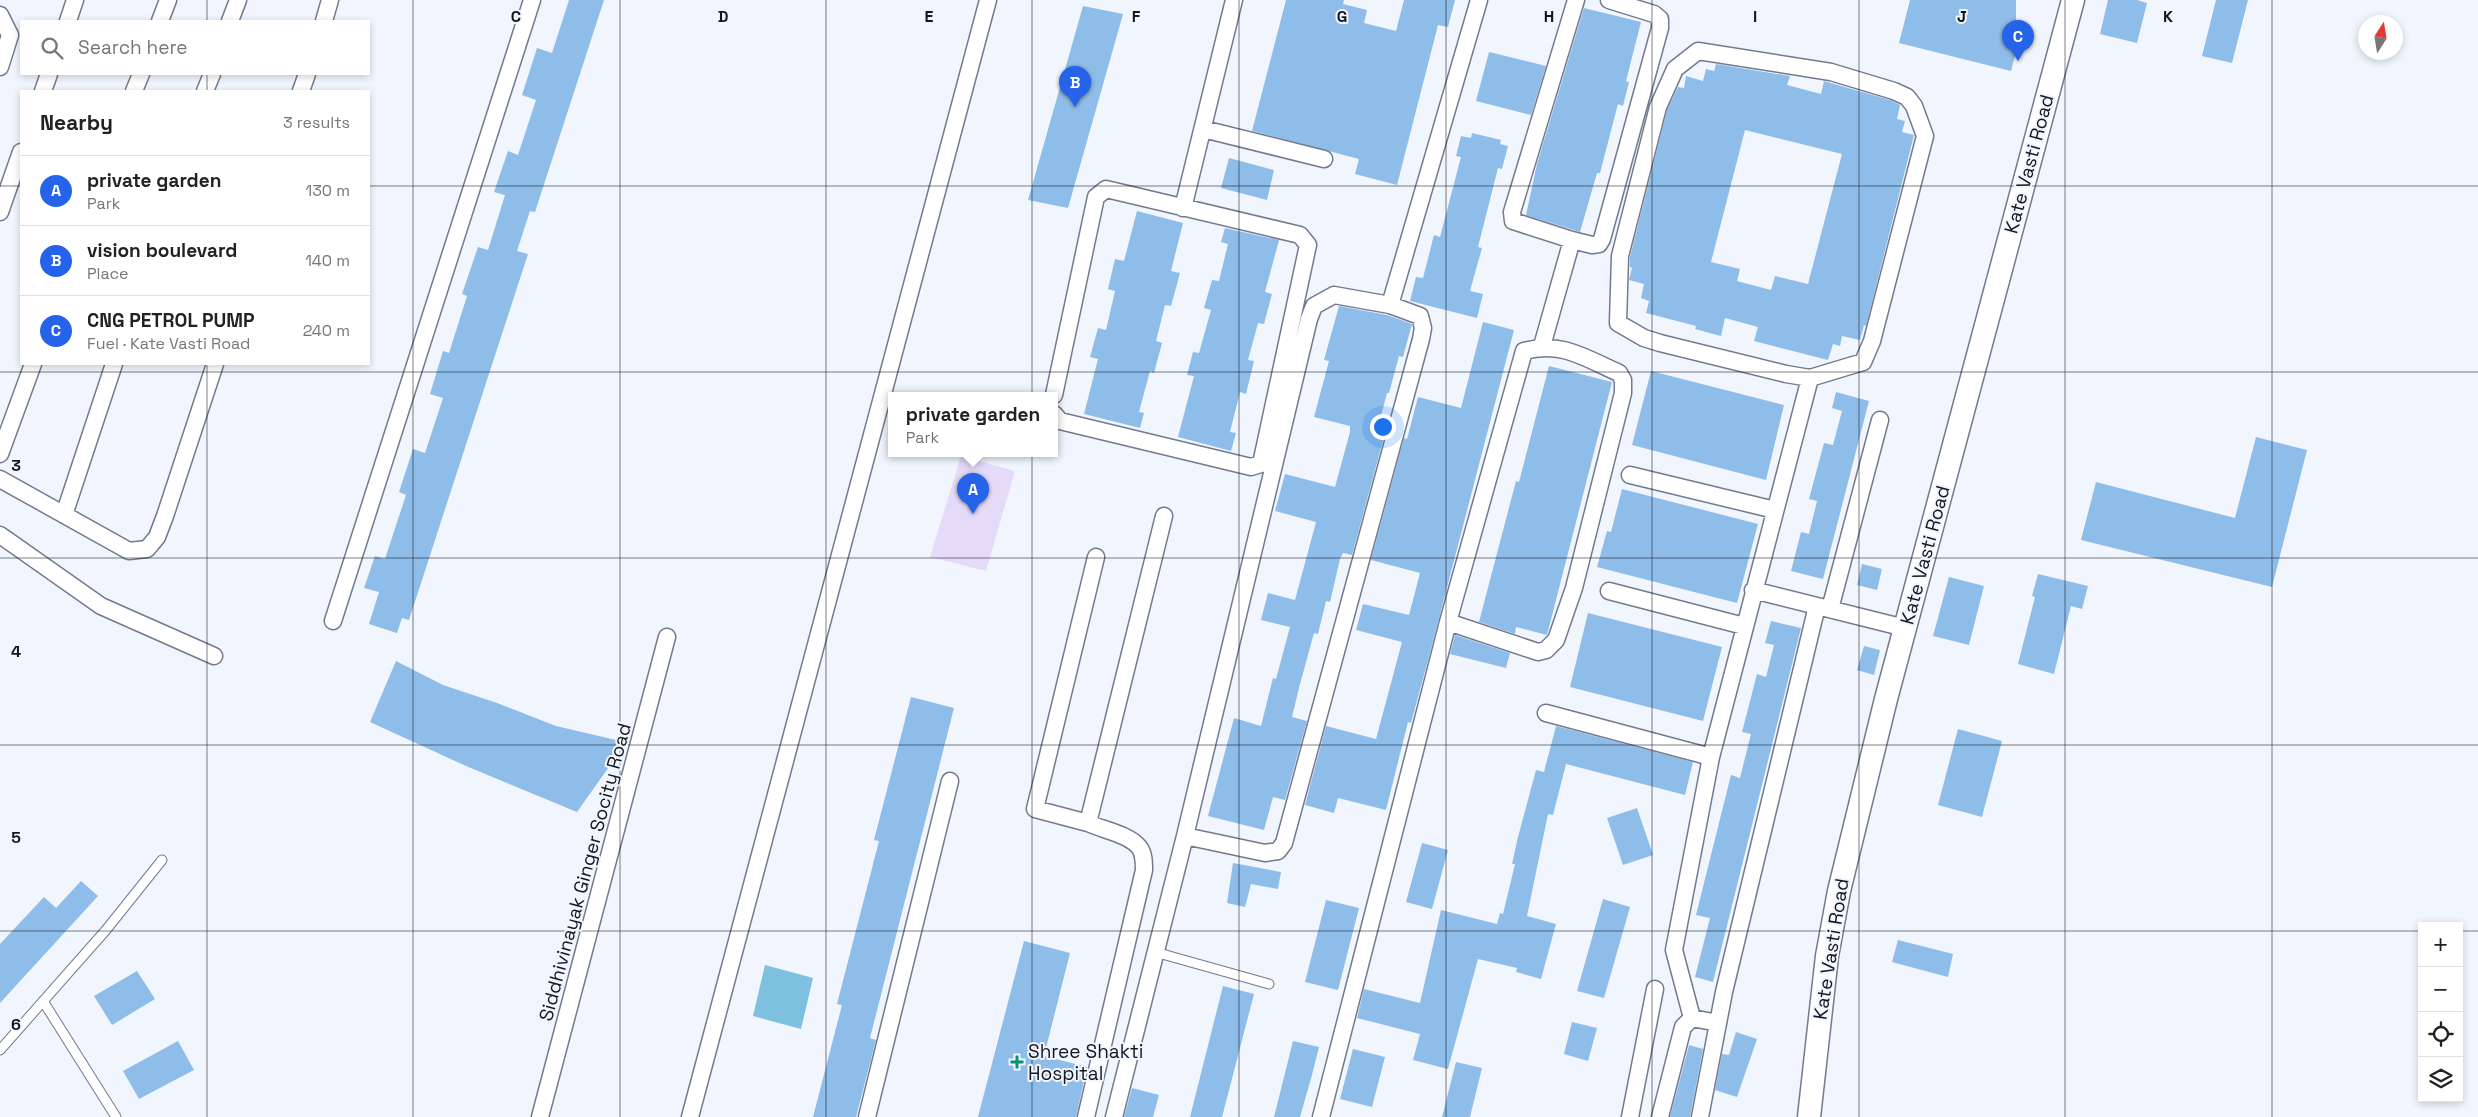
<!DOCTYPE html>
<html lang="en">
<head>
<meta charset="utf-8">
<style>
	body { margin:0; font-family:"Space Grotesk",sans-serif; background:#f6f6f6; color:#222 }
	.controls { position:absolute; right:15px; bottom:15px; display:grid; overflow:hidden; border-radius:0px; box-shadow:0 2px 8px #0003 }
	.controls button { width:45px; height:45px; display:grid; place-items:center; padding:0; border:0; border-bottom:1px solid #e0e0e0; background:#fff; color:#222; font:25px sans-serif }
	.compass { position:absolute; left:2358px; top:15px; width:45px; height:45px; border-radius:50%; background:#fff; box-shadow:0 2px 8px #0003; rotate:12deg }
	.you { position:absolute; left:1382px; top:426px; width:18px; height:18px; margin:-12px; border:4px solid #fff; border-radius:50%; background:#1a73e8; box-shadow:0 0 0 8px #1a73e833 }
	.badge { display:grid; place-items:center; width:32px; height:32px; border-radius:50%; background:#2563eb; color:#fff; font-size:16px; font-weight:700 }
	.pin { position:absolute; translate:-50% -41px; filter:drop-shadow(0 1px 2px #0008) }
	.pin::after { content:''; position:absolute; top:26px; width:18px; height:15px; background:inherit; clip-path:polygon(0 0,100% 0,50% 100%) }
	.popup { position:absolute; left:888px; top:392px; width:170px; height:65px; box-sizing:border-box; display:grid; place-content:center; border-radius:0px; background:#fff; filter:drop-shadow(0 1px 4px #0005); font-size:16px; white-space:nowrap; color:#767676 }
	.popup b { font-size:19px; color:#222 }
	.popup::after { content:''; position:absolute; left:50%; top:100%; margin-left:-10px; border:10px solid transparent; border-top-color:#fff }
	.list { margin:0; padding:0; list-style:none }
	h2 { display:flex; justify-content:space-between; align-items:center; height:65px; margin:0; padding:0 20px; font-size:21px }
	h2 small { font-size:16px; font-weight:400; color:#767676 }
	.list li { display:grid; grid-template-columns:32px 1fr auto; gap:15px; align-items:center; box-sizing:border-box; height:70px; padding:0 20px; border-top:1px solid #e0e0e0 }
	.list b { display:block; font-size:19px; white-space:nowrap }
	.list p { margin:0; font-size:16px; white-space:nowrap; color:#767676 }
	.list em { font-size:16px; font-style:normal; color:#767676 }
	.icon { flex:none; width:28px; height:28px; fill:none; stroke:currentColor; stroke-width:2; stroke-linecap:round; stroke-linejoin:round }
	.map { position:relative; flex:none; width:2478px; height:1117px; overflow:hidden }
	.search { position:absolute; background:#fff; box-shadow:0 2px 8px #0003; left:20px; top:20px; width:350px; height:55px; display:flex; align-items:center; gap:12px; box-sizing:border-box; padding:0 18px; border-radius:0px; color:#767676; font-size:19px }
	.panel { position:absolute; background:#fff; box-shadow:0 2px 8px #0003; left:20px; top:90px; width:350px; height:275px; border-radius:0px }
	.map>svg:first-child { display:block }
	.green { fill:#e6daf9 }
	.water { fill:#7ec0df }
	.building { fill:#8fbde9; fill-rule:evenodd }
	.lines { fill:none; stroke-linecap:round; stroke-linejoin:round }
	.lane-casing { stroke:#717a8f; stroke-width:11 }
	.street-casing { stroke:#717a8f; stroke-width:19 }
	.secondary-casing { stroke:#717a8f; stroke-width:25 }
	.lane { stroke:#fff; stroke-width:9 }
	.street { stroke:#fff; stroke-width:16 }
	.secondary { stroke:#fff; stroke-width:22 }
	.grid { fill:none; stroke:#12161e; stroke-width:1; stroke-opacity:0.55 }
	.poi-dot { fill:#0e8e74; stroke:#f0f5fe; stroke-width:2 }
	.labels { text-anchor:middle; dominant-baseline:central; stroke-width:4; stroke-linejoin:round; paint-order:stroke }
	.street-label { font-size:19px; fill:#12161e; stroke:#f0f5fe }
	.poi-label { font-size:19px; fill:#12161e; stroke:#f0f5fe; text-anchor:start }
	.grid-label { font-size:16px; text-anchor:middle; font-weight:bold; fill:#12161e; stroke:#f0f5fe; stroke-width:4; stroke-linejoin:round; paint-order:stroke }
</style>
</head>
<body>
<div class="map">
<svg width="2478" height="1117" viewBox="0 0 2478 1117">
	<rect width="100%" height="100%" fill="#f0f5fe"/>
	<path class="green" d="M961,456L1015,471L986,571L930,557Z"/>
	<path class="water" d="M765,965L813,978L801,1029L753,1016Z"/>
	<path class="building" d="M569,0H604L535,212L530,211L517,251L528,254L409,620L402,618L397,633L369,624L379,592L364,588L375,556L385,559L406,495L399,492L413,449L425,453L443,398L430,394L443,351L449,353L467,296L462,294L478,247L488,250L505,195L494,192L508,151L518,155L536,100L522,95L537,48L552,53Z
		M1286,0H1344L1343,4L1367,10L1364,23L1396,31L1404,0H1455L1448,27L1438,25L1397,185L1355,174L1359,159L1252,131Z
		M1910,0H2016V22L2023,24L2011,71L1899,43Z
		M2108,0H2137L2147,3L2137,43L2100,34Z
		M2216,0H2248L2232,63L2202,56Z
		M1083,6L1123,14L1068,208L1028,200Z
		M1584,8L1641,22L1626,81L1629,82L1623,106L1618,104L1600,173H1597L1580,232L1526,215L1537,164Z
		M1489,52L1546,66L1531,115L1476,101Z
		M1716,64L1790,76L1787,85L1821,94L1824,81L1890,100L1900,105L1897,119L1905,121L1902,132L1914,135L1866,326L1864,325L1860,340L1842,336L1840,346L1833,344L1828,360L1754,341L1758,327L1725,318L1721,336L1695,329L1696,326L1646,313L1649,301L1641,298L1644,284L1629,280L1632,268L1630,267V257L1667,110L1678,87L1684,88L1686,76L1703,81L1706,69L1714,71ZM1745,130L1842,154L1808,284L1775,276L1771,290L1737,281L1740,269L1711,262Z
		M1472,133L1501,140L1500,144L1508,146L1502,169L1498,168L1478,247L1482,248L1470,291L1483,294L1477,318L1410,301L1416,277L1423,278L1434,235L1440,237L1461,157L1456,156L1461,136L1471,138Z
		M1229,158L1274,170L1267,200L1221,188Z
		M1137,211L1183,223L1171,271L1180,273L1171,306L1165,305L1156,341L1162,343L1154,373L1150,371L1139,412L1144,413L1140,428L1084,414L1098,359L1090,357L1098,328L1106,330L1115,291L1108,289L1115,259L1124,261Z
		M1225,228L1279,240L1265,292L1272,294L1264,324L1258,323L1248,360L1254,361L1246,394L1240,392L1230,432L1236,433L1231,451L1178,437L1194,376L1187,375L1193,352L1199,353L1211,310L1204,308L1212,280L1219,281L1228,244L1221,242Z
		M1339,306L1387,315L1412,324L1403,357L1399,356L1389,393H1387L1377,431L1385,433L1352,555L1343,553L1340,559L1330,602L1326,601L1318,634L1314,633L1300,684L1292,717L1307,721L1285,800L1273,797L1264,830L1208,816L1234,718L1261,726L1273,678L1276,679L1290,627L1261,620L1268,593L1295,600L1316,522L1275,511L1285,474L1335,487L1350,432V426L1314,417L1329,361L1324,360Z
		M1483,322L1514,330L1431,649L1411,723L1408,722L1386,810L1338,798L1334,813L1305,805L1326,726L1376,739L1402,642L1356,630L1363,604L1409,615L1420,573L1371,560L1404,438L1407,439L1418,397L1461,408Z
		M1549,366L1612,382L1547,635L1516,627L1515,634L1479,622L1516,481L1519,482Z
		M1651,371L1784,405L1766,480L1632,445Z
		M1836,392L1869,401L1823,579L1791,571L1801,532L1809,534L1817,501L1809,499L1824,443L1833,445L1842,411L1832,408Z
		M2256,437L2307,450L2272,587L2081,540L2096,482L2235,518Z
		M1622,489L1758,524L1737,603L1597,567L1607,531L1611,532Z
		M1862,564L1882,569L1877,590L1857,585Z
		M2038,574L2088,586L2082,609L2071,606L2054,674L2018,664L2035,597L2032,596Z
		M1949,577L1984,586L1969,645L1933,636Z
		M1588,613L1722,647L1703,721L1570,687Z
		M1771,621L1801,628L1713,982L1695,977L1710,918L1696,915L1731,775L1740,778L1751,734L1742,732L1757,674L1766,677L1774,645L1765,643Z
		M1455,635L1510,653L1506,668L1450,654Z
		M1864,646L1880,650L1874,675L1857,670Z
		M396,661L443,685L497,703L556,726L616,740V757L577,812L466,766L370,722Z
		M911,697L954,708L870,1038L876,1040L856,1117H813L842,1005L837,1004L879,841L874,840Z
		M1556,726L1693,762L1685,795L1566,764L1553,815L1548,814L1527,916L1556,924L1541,979L1516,972L1517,968L1478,959L1448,1069L1413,1060L1420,1034L1357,1018L1364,989L1420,1003L1441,910L1497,924L1500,913L1503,914L1515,864H1512L1518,837L1536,770L1544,772Z
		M1958,729L2002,741L1982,817L1938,805Z
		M1637,808L1653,855L1623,865L1607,818Z
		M1422,843L1448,850L1432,909L1406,902Z
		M1233,863L1281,872L1278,889L1251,884L1245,907L1227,903Z
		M81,881L98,896L0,1003V944L44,897L56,908Z
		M1603,899L1630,907L1604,998L1577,991Z
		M1326,900L1359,908L1338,990L1305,982Z
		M1898,940L1953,954L1948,977L1892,962Z
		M1024,941L1070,953L1044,1056L1087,1067L1076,1117H978Z
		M137,971L155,999L112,1025L94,996Z
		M1223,986L1254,994L1222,1117H1190Z
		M1572,1022L1597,1028L1588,1061L1564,1054Z
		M1736,1032L1757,1039L1737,1097L1715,1090L1722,1054L1729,1055Z
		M178,1041L194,1070L139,1099L123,1071Z
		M1293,1041L1319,1047L1312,1075L1300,1117H1274Z
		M1689,1045L1703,1049L1690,1117H1670Z
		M1353,1049L1385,1057L1372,1107L1340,1099Z
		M1456,1062L1482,1068L1470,1117H1442Z
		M1132,1088L1159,1095L1153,1117H1124Z"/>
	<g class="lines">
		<defs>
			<path id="lane" d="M1155,952L1269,984
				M43,1001L116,1117
				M0,1050L106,930L162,860"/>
			<path id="street" d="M0,15L10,35L0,67
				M68,21L75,0
				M160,21L168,0
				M230,21L238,0
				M324,21L330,0
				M43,91L49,74
				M134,91L141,74
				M205,91L212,74
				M301,91L307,74
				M1203,129L1324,159
				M1183,208L1234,0
				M0,212L21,152
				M1572,240L1513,221L1512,212L1576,0
				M1390,305L1479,0
				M1542,346L1572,240L1592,245L1599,244L1602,239L1660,28V19L1654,14L1609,0
				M1054,395L1096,197L1106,189L1300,235L1308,245L1261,464L1251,467L1060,421L1054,414
				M0,454L33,364
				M1630,475L1775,510
				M0,479L129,551L147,549L157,537L165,516L215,364
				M64,515L114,364
				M0,535L101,606L214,656
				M1753,590L1905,628
				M1609,591L1744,626
				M1830,609L1880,420
				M333,621L532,0
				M1546,713L1711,757
				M1088,823L1035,809L1096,557
				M1692,1018L1674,950L1711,757L1810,378L1863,362L1872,341L1925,136L1914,106L1907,97L1894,91L1831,72L1698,51L1675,69L1658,107L1620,256L1618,323L1644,338L1660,343L1786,374L1810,378
				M540,1117L667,637
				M690,1117L988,0
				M867,1117L950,781
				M1086,1117L1144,870C1144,863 1144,853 1139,847C1128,834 1103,830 1088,823L1164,516
				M1114,1117L1185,836L1309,319L1314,306L1334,295L1390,305L1420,316L1423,328L1421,339L1284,843L1278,851L1265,853L1185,836
				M1321,1117L1448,622L1524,351C1562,341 1585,358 1619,373L1623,380V393L1574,588L1556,640L1546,650L1538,652L1448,622
				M1630,1117L1655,989
				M1660,1117L1683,1027L1692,1018L1718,1023
				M1700,1117L1724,992L1817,606"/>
			<path id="secondary" d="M1809,1117L1827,956L1839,891L1886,699L2073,0"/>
		</defs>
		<use href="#lane" class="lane-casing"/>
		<use href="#street" class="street-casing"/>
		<use href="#secondary" class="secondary-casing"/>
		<use href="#lane" class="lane"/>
		<use href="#street" class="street"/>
		<use href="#secondary" class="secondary"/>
	</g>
	<path class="grid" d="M207,0V21M413,0V1117M620,0V1117M826,0V1117M1032,0V1117M1239,0V1117M1446,0V1117M1652,0V1117M1859,0V1117M2065,0V1117M2272,0V1117M207,74V91M0,186H21M369,186H2478M207,364V1117M0,372H2478M0,558H2478M0,745H2478M0,931H2422M2459,931H2478"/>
	<path class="poi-dot" d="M1014.5 1054.5h5v5h5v5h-5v5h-5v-5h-5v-5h5z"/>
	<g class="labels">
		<g class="street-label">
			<text transform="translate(2029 164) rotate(-75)">Kate Vasti Road</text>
			<text transform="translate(1925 555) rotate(-75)">Kate Vasti Road</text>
			<text transform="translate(585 872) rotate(-75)">Siddhivinayak Ginger Socity Road</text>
			<text transform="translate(1831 949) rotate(-81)">Kate Vasti Road</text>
		</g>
		<g class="poi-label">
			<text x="1028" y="1051">Shree Shakti<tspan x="1028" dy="22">Hospital</tspan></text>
		</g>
	</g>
	<g class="grid-label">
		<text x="516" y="22">C</text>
		<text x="723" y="22">D</text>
		<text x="929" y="22">E</text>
		<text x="1136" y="22">F</text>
		<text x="1342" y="22">G</text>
		<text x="1549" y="22">H</text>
		<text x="1755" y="22">I</text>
		<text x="1962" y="22">J</text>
		<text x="2168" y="22">K</text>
		<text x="16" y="471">3</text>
		<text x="16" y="657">4</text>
		<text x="16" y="843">5</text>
		<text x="16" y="1030">6</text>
	</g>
</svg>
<div class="controls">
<button>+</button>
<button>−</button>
<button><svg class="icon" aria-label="locate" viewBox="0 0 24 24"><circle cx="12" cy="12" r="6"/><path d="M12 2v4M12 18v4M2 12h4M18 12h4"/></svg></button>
<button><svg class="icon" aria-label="layers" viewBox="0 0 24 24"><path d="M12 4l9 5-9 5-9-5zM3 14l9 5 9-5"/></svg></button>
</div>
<svg class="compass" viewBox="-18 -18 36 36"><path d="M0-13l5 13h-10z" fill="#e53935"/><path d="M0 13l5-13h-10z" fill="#767676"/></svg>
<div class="you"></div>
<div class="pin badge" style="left:973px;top:514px">A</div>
<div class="popup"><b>private garden</b>Park</div>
<div class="pin badge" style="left:1075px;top:107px">B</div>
<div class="pin badge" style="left:2018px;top:61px">C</div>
<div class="search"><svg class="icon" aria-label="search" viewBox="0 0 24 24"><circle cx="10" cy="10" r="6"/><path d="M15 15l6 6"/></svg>Search here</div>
<section class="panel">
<h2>Nearby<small>3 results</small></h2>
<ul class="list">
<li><span class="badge">A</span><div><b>private garden</b><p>Park</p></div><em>130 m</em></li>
<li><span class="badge">B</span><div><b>vision boulevard</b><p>Place</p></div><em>140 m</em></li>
<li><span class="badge">C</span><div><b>CNG PETROL PUMP</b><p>Fuel · Kate Vasti Road</p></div><em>240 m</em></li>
</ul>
</section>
</div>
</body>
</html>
